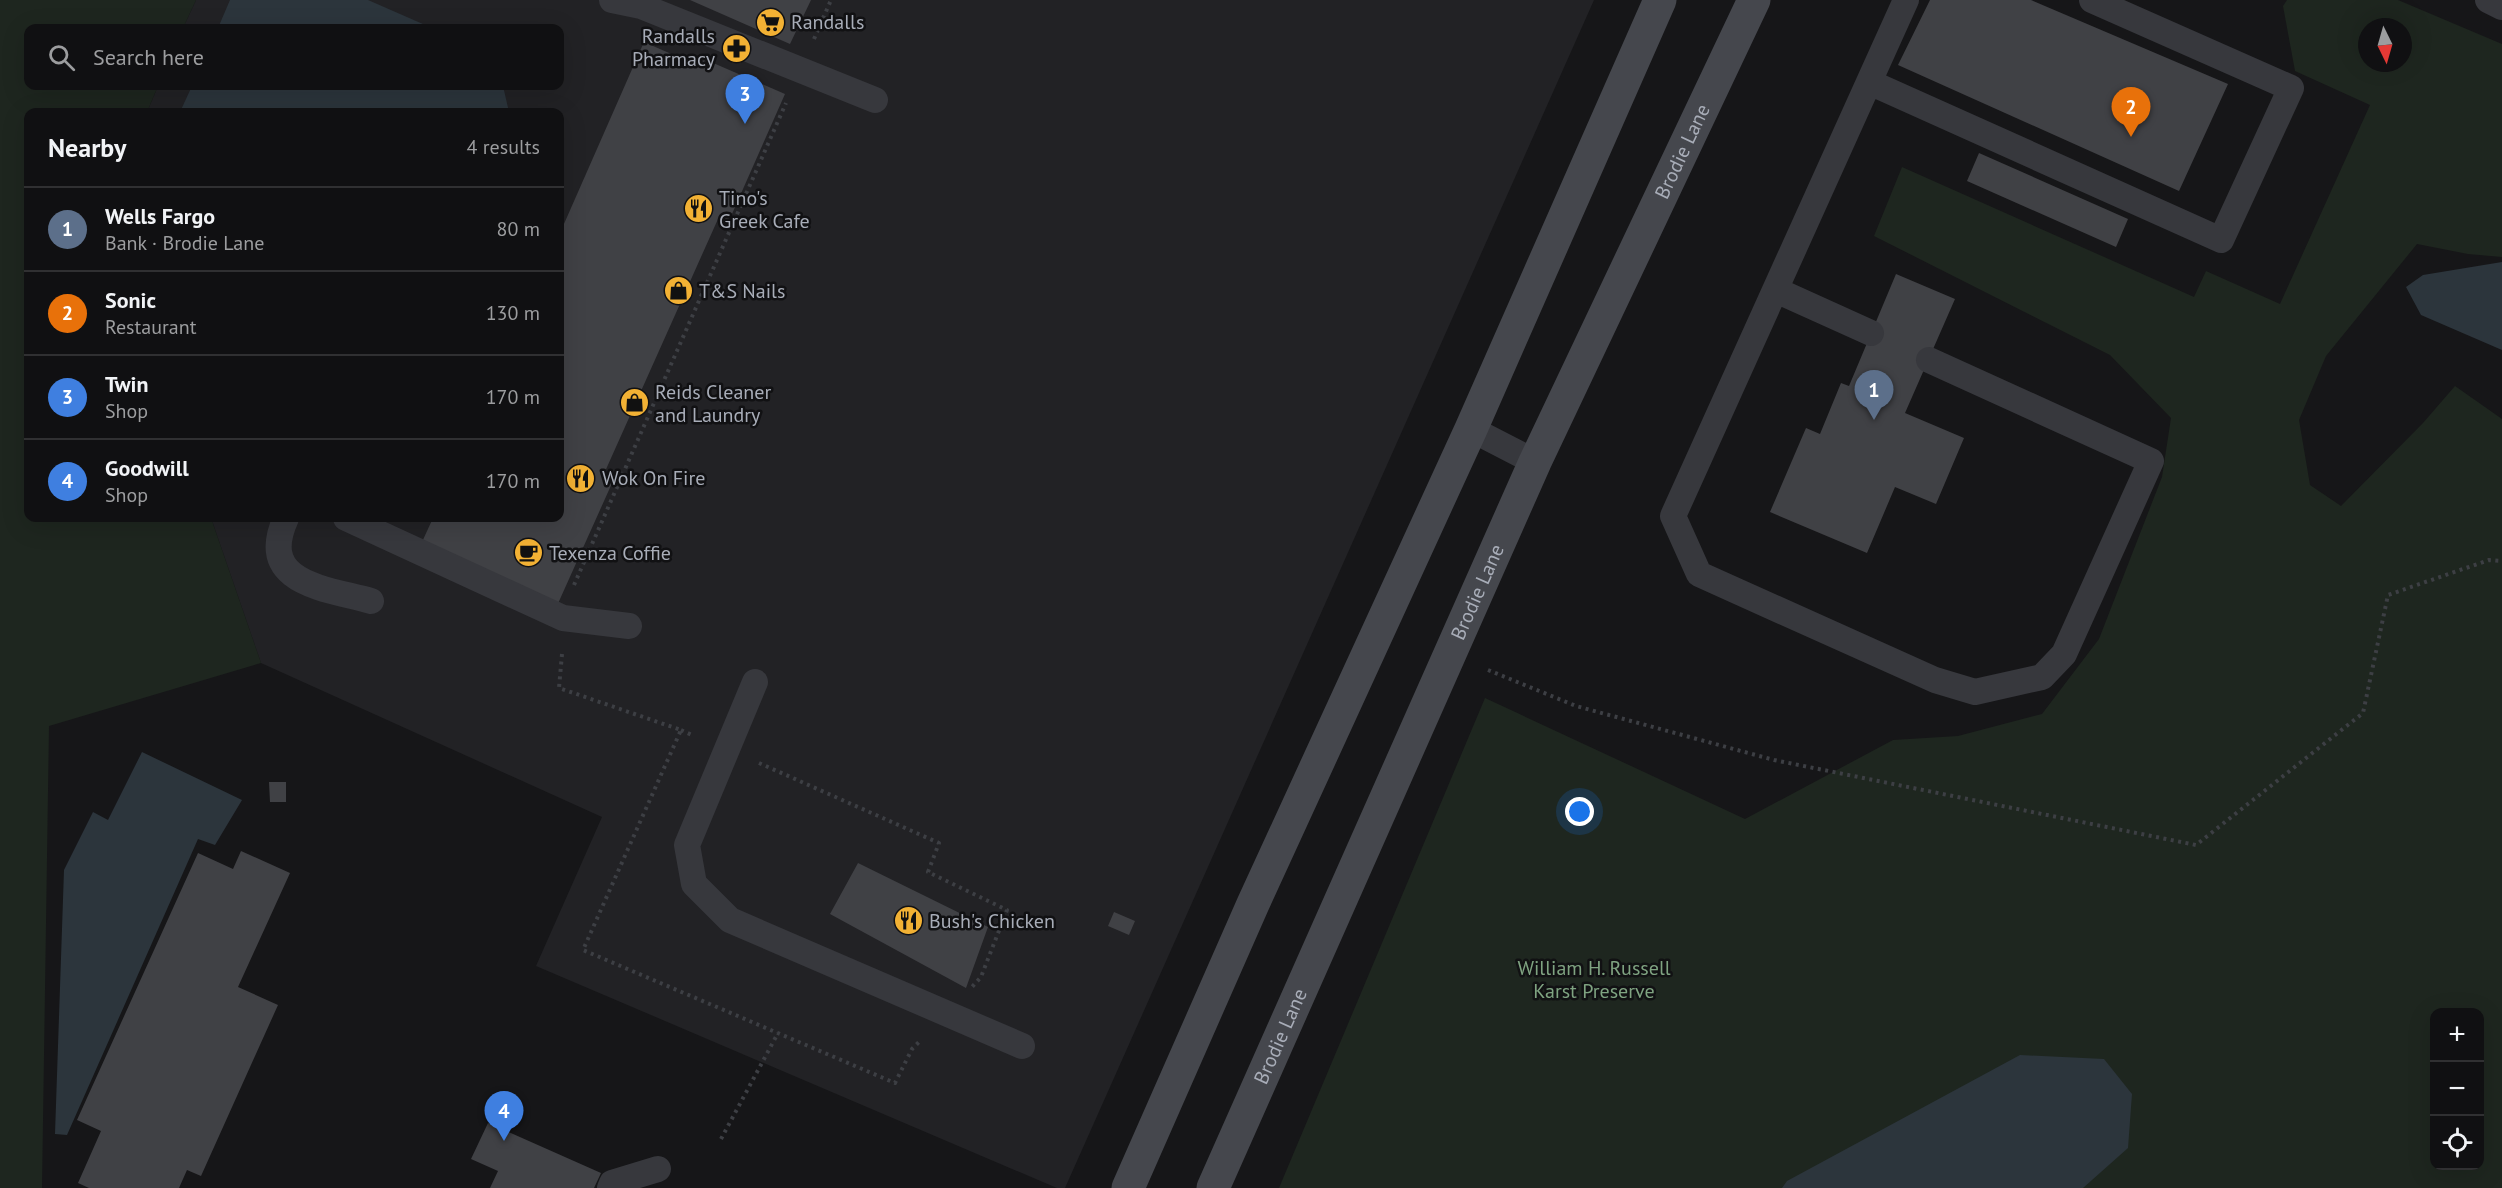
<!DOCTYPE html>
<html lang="en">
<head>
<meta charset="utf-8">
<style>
	body { margin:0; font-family:"PT Sans",sans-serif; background:#19191b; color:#f1f3f6 }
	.controls { position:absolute; right:18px; bottom:18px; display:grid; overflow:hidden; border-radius:12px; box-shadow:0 6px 24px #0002 }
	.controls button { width:54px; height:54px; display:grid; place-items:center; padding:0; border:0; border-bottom:2px solid #303032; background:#101012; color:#f1f3f6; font:30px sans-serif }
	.compass { position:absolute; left:2358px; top:18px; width:54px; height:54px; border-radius:50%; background:#101012; box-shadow:0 6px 24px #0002; rotate:175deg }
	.you { position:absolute; left:1580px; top:812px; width:21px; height:21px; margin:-15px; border:4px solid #fff; border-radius:50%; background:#1a73e8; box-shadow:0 0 0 9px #1a73e833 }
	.badge { display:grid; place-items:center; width:39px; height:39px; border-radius:50%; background:#b45309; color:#fff; font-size:20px; font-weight:700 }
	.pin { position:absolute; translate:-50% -50px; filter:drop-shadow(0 2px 3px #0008) }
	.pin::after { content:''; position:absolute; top:32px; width:21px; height:18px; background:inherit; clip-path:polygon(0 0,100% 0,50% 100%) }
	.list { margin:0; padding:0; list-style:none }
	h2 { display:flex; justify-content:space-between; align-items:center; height:78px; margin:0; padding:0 24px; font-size:26px }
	h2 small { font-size:20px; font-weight:400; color:#9c9d9f }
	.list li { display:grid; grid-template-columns:39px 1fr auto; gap:18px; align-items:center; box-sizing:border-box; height:84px; padding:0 24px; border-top:2px solid #303032 }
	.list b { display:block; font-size:22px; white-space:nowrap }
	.list p { margin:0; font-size:20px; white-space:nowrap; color:#9c9d9f }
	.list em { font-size:20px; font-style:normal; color:#9c9d9f }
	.icon { flex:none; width:33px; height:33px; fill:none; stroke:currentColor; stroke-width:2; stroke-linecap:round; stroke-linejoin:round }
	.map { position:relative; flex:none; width:2502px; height:1188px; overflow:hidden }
	.search { position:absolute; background:#101012; box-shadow:0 6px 24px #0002; left:24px; top:24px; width:540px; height:66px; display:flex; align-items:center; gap:15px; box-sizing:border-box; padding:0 21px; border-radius:12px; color:#9c9d9f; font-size:22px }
	.panel { position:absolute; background:#101012; box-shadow:0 6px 24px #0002; left:24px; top:108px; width:540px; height:414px; border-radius:12px }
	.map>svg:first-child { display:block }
	.built { fill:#222225 }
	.green { fill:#1e261f; fill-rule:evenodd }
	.water { fill:#2c353c }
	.building { fill:#404145 }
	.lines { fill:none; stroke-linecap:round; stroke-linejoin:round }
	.path { stroke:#3d3f44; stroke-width:4; stroke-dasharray:3 4.5; stroke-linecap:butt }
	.service { stroke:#37383d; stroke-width:26 }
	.secondary { stroke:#45474d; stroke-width:33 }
	.labels { text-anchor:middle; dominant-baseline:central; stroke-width:5; stroke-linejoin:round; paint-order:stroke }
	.poi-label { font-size:20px; fill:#a8adb8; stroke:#111113; text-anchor:start }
	.street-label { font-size:20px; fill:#a8adb8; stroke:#111113 }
	.park-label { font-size:20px; fill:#7fa381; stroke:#111113 }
</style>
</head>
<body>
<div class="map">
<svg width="2502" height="1188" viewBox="0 0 2502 1188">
	<rect width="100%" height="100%" fill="#161618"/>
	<path class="built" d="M196,0H1594L1065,1188H1057L536,966L602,817L261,663L211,518H560V112H147L158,86H560V28H183Z"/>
	<path class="green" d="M0,0H196L183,28H28V86H158L147,112H28V518H211L261,663L49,726L42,1188H0Z
		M2287,0H2398L2502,44V257L2468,254L2417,244L2326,356L2299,420L2310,485L2341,506L2423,423L2455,386L2502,419V1188H1279L1485,698L1745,819L1893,740L1958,736L2042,714L2099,639L2162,477L2171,418L2110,355L1874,236L1902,167L2194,297L2206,271L2280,304L2370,105L2295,71L2283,6ZM2367,27H2403V63H2367ZM2434,1012H2480V1166H2434Z"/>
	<path class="water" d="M230,0H368L432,28H218Z
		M192,86H503L509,112H180Z
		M2502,262V350L2421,315L2406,287L2423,275Z
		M142,752L242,800L215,845L198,839L67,1135L55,1134L64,870L93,812L108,820Z
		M2020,1055L2104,1059L2132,1094L2128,1148L2083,1188H1782L1787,1181Z"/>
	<path class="building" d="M690,0H811L790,44Z
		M1930,0H2031L2228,84L2179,191L1898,65Z
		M644,42L701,67L704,59L785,94L728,223L718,219L603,476L613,481L556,608L422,542L433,518H560V233Z
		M1979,153L2128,219L2116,247L1967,181Z
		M1896,274L1955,299L1905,413L1964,438L1936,504L1895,487L1867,553L1770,512L1806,428L1820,434L1841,383L1849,386Z
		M269,782H286V802H270Z
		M241,851L290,873L238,987L278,1005L201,1176L187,1170L179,1188H89L78,1183L101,1131L77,1120L198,853L233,869Z
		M858,863L988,927L966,988L830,914Z
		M1114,912L1135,921L1129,935L1108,926Z
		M488,1123L601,1173L594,1188H490L498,1171L471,1159Z"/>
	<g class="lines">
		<path class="path" d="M814,39L831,0
			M574,585L786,103
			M562,654L559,688L681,730L583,950L895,1083L912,1049L921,1040
			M1488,670L1576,706L1774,760L2196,845L2363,713L2388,595L2489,560L2502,561
			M681,730L694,736
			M759,763L939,843L928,872L1007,910L981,977L972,987
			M721,1139L778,1033"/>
		<path class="service" d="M612,0L641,6L875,100
			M1906,0L1673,516L1699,574L1935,680L1975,692L2042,677L2064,654L2151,461L1929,360
			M2488,0L2502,7
			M1869,82L2221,240L2291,88L2092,0
			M1776,290L1871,333
			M1471,429L1535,462
			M286,518C256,584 325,588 371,601
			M346,518L563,618L629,626
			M755,682L687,845L694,884L730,920L1022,1046
			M610,1188L612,1183L658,1169"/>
		<g class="secondary">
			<path d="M1128,1188L1253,904L1471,429L1660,0"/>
			<path id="s1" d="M1213,1188L1535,462L1754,0"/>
		</g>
	</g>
	<defs>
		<symbol id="supermarket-disc" viewBox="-11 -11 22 22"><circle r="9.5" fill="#f2b134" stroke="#111113"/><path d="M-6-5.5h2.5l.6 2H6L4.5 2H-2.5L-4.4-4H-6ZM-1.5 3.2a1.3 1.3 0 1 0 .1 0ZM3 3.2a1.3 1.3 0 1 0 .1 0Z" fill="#111"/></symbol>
		<symbol id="pharmacy-disc" viewBox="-11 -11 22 22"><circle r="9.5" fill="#f2b134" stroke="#111113"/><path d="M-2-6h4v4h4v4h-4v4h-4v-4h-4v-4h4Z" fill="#111"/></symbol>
		<symbol id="restaurant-disc" viewBox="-11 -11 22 22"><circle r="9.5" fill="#f2b134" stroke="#111113"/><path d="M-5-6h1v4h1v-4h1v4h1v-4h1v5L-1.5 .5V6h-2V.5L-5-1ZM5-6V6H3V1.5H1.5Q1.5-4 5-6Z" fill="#111"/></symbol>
		<symbol id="shop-disc" viewBox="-11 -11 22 22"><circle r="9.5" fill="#f2b134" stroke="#111113"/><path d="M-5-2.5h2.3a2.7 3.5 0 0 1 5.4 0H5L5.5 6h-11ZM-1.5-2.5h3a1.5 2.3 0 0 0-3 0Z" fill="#111"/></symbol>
		<symbol id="cafe-disc" viewBox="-11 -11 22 22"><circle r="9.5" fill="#f2b134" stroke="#111113"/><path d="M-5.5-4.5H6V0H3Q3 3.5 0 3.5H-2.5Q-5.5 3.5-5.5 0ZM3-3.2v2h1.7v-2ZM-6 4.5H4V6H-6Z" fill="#111"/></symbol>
	</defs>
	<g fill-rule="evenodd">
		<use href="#supermarket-disc" x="754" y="6" width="33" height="33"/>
		<use href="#pharmacy-disc" x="720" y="32" width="33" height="33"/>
		<use href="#restaurant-disc" x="682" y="192" width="33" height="33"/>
		<use href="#shop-disc" x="662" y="274" width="33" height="33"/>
		<use href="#shop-disc" x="618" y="386" width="33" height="33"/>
		<use href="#restaurant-disc" x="564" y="462" width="33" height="33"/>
		<use href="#cafe-disc" x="512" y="536" width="33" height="33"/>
		<use href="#restaurant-disc" x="892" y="904" width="33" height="33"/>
	</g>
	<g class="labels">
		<g class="poi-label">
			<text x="791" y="22">Randalls</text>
			<text x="715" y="36" text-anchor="end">Randalls<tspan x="715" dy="23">Pharmacy</tspan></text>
			<text x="719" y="198">Tino's<tspan x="719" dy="23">Greek Cafe</tspan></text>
			<text x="699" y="291">T&amp;S Nails</text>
			<text x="655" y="392">Reids Cleaner<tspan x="655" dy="23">and Laundry</tspan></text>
			<text x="602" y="478">Wok On Fire</text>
			<text x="549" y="553">Texenza Coffie</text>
			<text x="929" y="921">Bush's Chicken</text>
		</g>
		<g class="street-label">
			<text stroke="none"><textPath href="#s1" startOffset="1138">Brodie Lane</textPath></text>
			<text stroke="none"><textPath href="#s1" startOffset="652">Brodie Lane</textPath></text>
			<text stroke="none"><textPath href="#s1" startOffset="166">Brodie Lane</textPath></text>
		</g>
		<g class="park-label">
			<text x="1594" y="968">William H. Russell<tspan x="1594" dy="23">Karst Preserve</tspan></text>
		</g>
	</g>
</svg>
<div class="controls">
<button>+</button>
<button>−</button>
<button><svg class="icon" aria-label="locate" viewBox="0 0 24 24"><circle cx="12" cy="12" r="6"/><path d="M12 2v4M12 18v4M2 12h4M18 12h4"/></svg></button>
</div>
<svg class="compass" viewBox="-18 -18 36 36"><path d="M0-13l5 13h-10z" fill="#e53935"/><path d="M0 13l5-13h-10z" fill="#9c9d9f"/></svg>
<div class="you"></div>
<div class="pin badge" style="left:1874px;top:420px;background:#5c6f8a">1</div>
<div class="pin badge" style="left:2131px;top:137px;background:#e8710a">2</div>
<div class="pin badge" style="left:745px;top:124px;background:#3f7fe0">3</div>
<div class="pin badge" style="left:504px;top:1141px;background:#3f7fe0">4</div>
<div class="search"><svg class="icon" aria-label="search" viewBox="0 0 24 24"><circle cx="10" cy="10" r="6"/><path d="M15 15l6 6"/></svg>Search here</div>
<section class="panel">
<h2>Nearby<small>4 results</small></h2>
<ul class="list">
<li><span class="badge" style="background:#5c6f8a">1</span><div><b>Wells Fargo</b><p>Bank · Brodie Lane</p></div><em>80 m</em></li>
<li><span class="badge" style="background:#e8710a">2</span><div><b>Sonic</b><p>Restaurant</p></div><em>130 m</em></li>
<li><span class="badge" style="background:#3f7fe0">3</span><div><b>Twin</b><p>Shop</p></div><em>170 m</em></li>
<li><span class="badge" style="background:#3f7fe0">4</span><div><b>Goodwill</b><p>Shop</p></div><em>170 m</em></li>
</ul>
</section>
</div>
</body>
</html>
